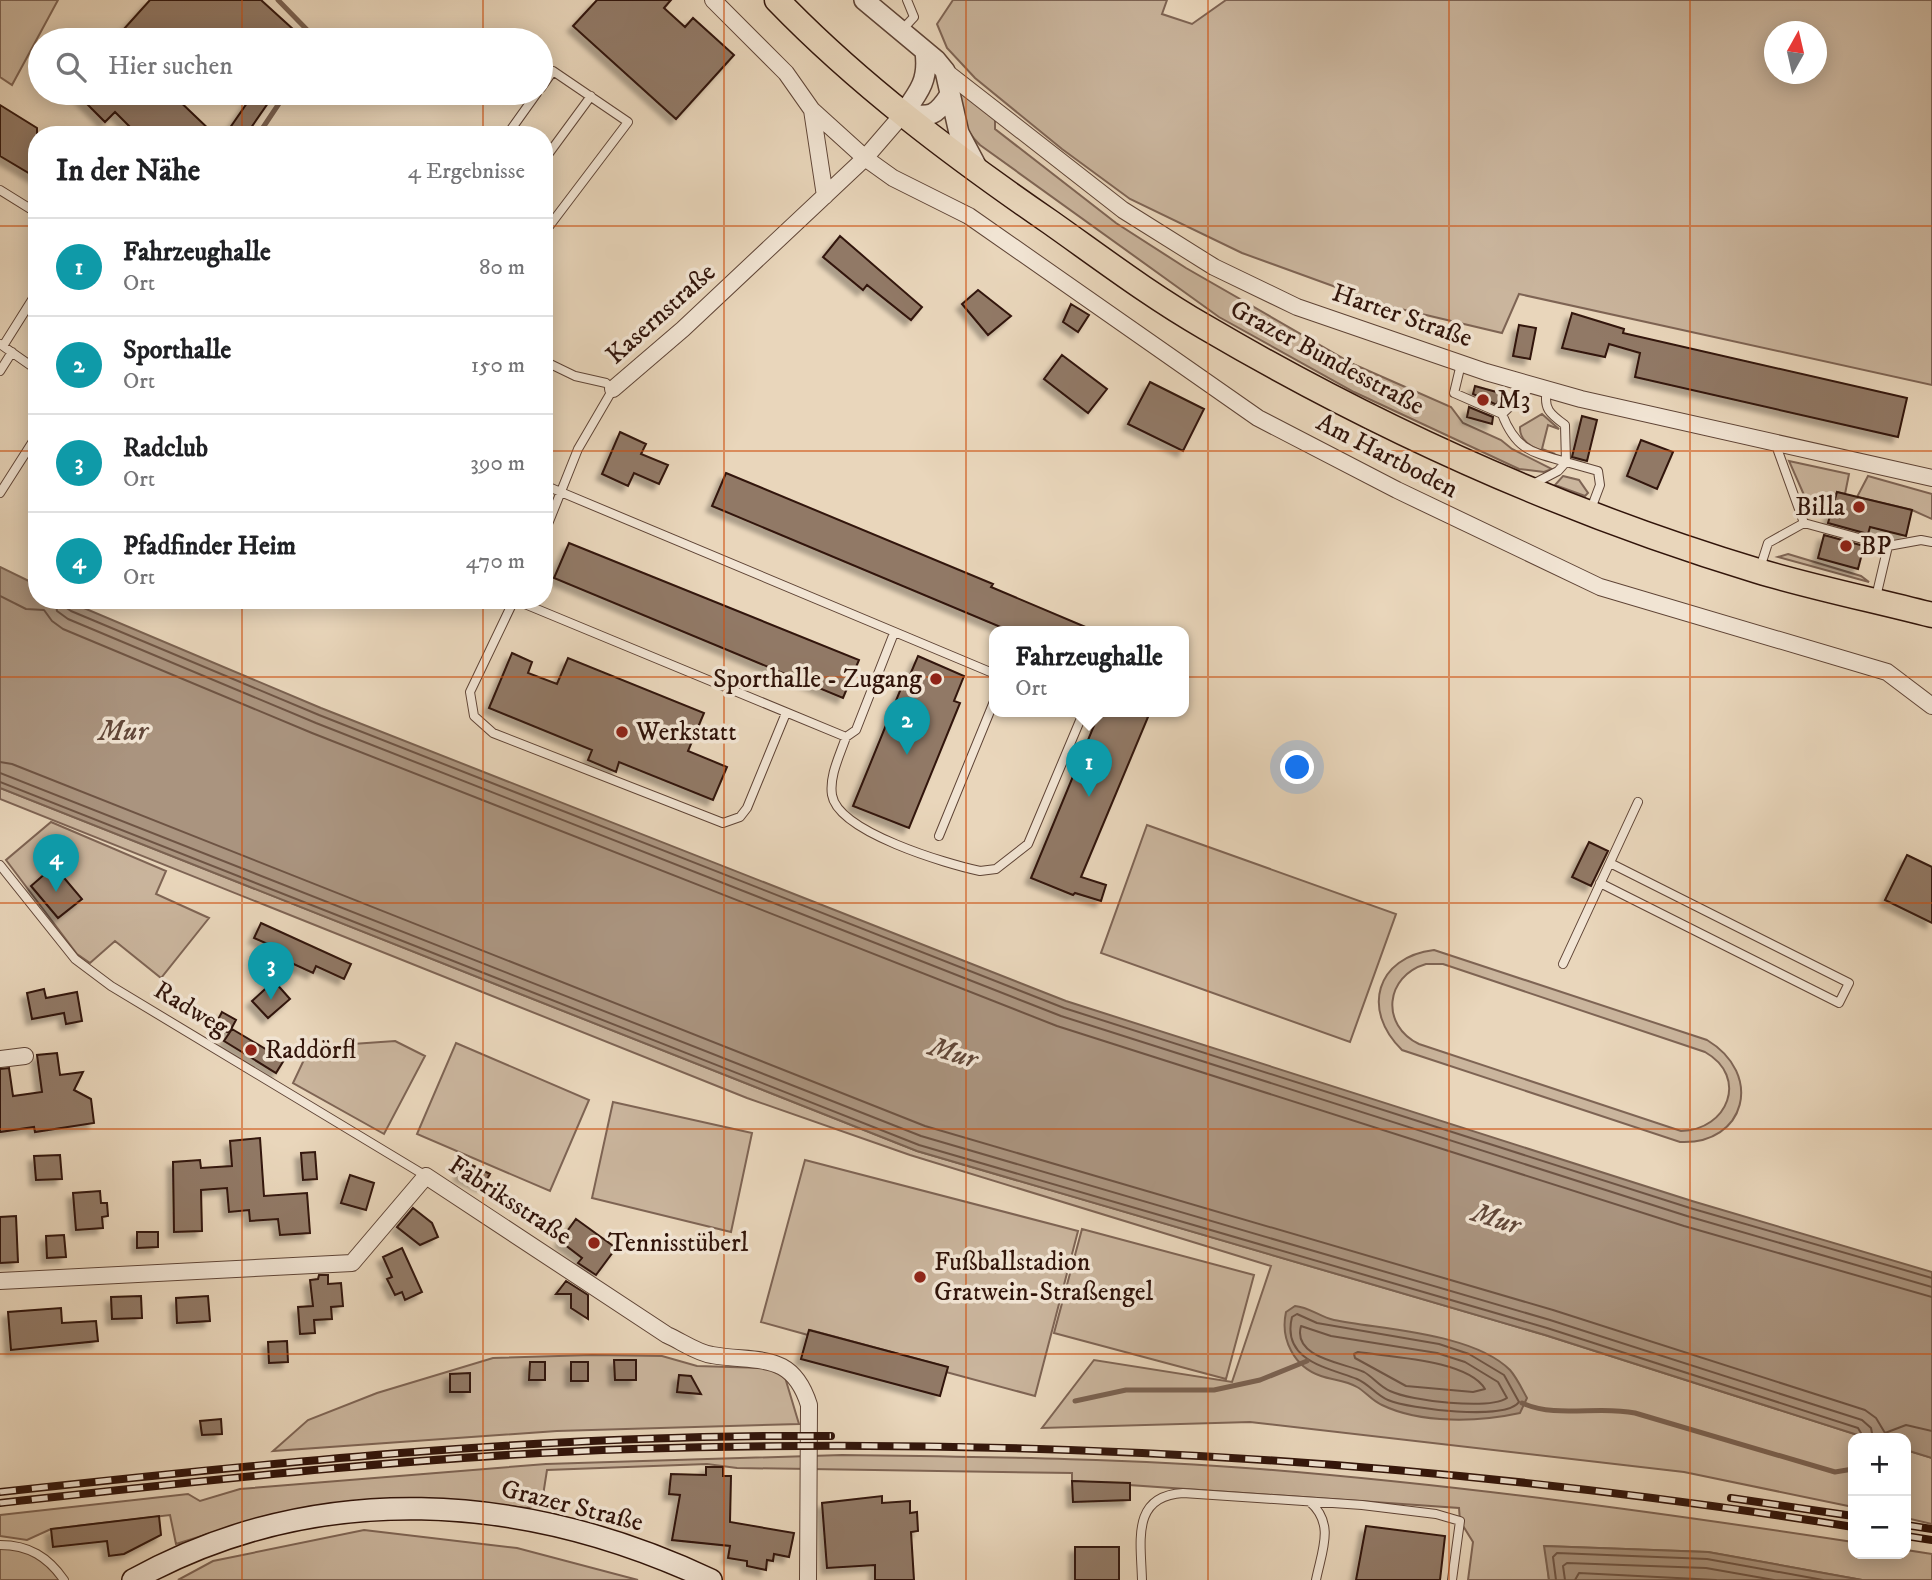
<!DOCTYPE html>
<html lang="de">
<head>
<meta charset="utf-8">
<style>
	body { margin:0; font-family:"IM FELL DW Pica",serif; background:#f6f6f6; color:#202124 }
	.controls { position:absolute; right:21px; bottom:21px; display:grid; overflow:hidden; border-radius:14px; box-shadow:0 4px 18px #0003 }
	.controls button { width:63px; height:63px; display:grid; place-items:center; padding:0; border:0; border-bottom:2px solid #e0e0e0; background:#fff; color:#202124; font:35px sans-serif }
	.compass { position:absolute; left:1764px; top:21px; width:63px; height:63px; border-radius:50%; background:#fff; box-shadow:0 4px 18px #0003; rotate:8deg }
	.you { position:absolute; left:1298px; top:768px; width:24px; height:24px; margin:-18px; border:5px solid #fff; border-radius:50%; background:#1a73e8; box-shadow:0 0 0 10px #1a73e833 }
	.badge { display:grid; place-items:center; width:46px; height:46px; border-radius:50%; background:#2563eb; color:#fff; font-size:23px; font-weight:700 }
	.pin { position:absolute; translate:-50% -58px; filter:drop-shadow(0 2px 4px #0008) }
	.pin::after { content:''; position:absolute; top:37px; width:24px; height:21px; background:inherit; clip-path:polygon(0 0,100% 0,50% 100%) }
	.popup { position:absolute; left:989px; top:626px; width:200px; height:91px; box-sizing:border-box; display:grid; place-content:center; border-radius:14px; background:#fff; filter:drop-shadow(0 2px 5px #0005); font-size:23px; white-space:nowrap; color:#757577 }
	.popup b { font-size:26px; color:#202124 }
	.popup::after { content:''; position:absolute; left:50%; top:100%; margin-left:-14px; border:14px solid transparent; border-top-color:#fff }
	.list { margin:0; padding:0; list-style:none }
	h2 { display:flex; justify-content:space-between; align-items:center; height:91px; margin:0; padding:0 28px; font-size:30px }
	h2 small { font-size:23px; font-weight:400; color:#757577 }
	.list li { display:grid; grid-template-columns:46px 1fr auto; gap:21px; align-items:center; box-sizing:border-box; height:98px; padding:0 28px; border-top:2px solid #e0e0e0 }
	.list b { display:block; font-size:26px; white-space:nowrap }
	.list p { margin:0; font-size:23px; white-space:nowrap; color:#757577 }
	.list em { font-size:23px; font-style:normal; color:#757577 }
	.icon { flex:none; width:38px; height:38px; fill:none; stroke:currentColor; stroke-width:2; stroke-linecap:round; stroke-linejoin:round }
	.map { position:relative; flex:none; width:1932px; height:1580px; overflow:hidden }
	.search { position:absolute; background:#fff; box-shadow:0 4px 18px #0003; left:28px; top:28px; width:525px; height:77px; display:flex; align-items:center; gap:18px; box-sizing:border-box; padding:0 24px; border-radius:38px; color:#757577; font-size:26px }
	.panel { position:absolute; background:#fff; box-shadow:0 4px 18px #0003; left:28px; top:126px; width:525px; height:483px; border-radius:28px }
	.map>svg:first-child { display:block }
	.green { fill:#cab59d; stroke:#7e6454; stroke-width:2; fill-rule:evenodd }
	.water { fill:#aa947f; stroke:#7a6150; stroke-width:2 }
	.lines { fill:none; stroke-linecap:round; stroke-linejoin:round }
	.shore { stroke:#6e5444; stroke-width:2 }
	.stream { stroke:#7a6150; stroke-width:5 }
	.building { fill:#917966; stroke:#31140a; stroke-width:2; filter:url(#shadow) }
	.service-casing { stroke:#5f4436; stroke-width:10 }
	.minor-casing { stroke:#5f4436; stroke-width:18 }
	.tertiary-casing { stroke:#5f4436; stroke-width:22 }
	.secondary-casing { stroke:#31140a; stroke-width:24 }
	.primary-casing { stroke:#31140a; stroke-width:27 }
	.service { stroke:#f1e4d3; stroke-width:8 }
	.minor { stroke:#f1e4d3; stroke-width:16 }
	.tertiary { stroke:#f1e4d3; stroke-width:19 }
	.secondary { stroke:#f1e4d3; stroke-width:21 }
	.primary { stroke:#e9d6bb; stroke-width:24 }
	.rail-casing { stroke:#31140a; stroke-width:8 }
	.rail { stroke:#f1e4d3; stroke-width:5; stroke-dasharray:16; stroke-linecap:butt }
	.grid { fill:none; stroke:#cd4f0c; stroke-width:2; stroke-opacity:0.55 }
	.poi-dot { fill:#8f2418; stroke:#f1e4d3; stroke-width:2.5 }
	.labels { text-anchor:middle; dominant-baseline:central; stroke-width:7; stroke-linejoin:round; paint-order:stroke }
	.street-label { font-size:26px; fill:#31140a; stroke:#f1e4d3 }
	.poi-label { font-size:26px; fill:#31140a; stroke:#f1e4d3; text-anchor:start }
	.water-label { font-size:28px; font-style:italic; fill:#614739; stroke:#f1e4d3 }
</style>
</head>
<body>
<div class="map">
<svg width="1932" height="1580" viewBox="0 0 1932 1580">
	<defs>
		<filter id="shadow"><feDropShadow dx="-5.5" dy="5.5" stdDeviation="2" flood-color="#0004"/></filter>
	</defs>
	<rect width="100%" height="100%" fill="#e9d6bb"/>
	<filter id="stains"><feTurbulence type="fractalNoise" baseFrequency=".00286" numOctaves="4"/><feColorMatrix values="0 0 0 0 .2 0 0 0 0 .09 0 0 0 0 .02 0 0 0 .5 -.17"/></filter>
	<radialGradient id="worn" r=".72"><stop offset=".6" stop-color="#630" stop-opacity="0"/><stop offset="1" stop-color="#630" stop-opacity=".3"/></radialGradient>
	<path class="green" d="M0,0H58L12,85L0,77Z
		M953,0H1167L1162,14L1192,24L1226,0H1932V385L1519,294L1502,333L1388,306L1242,253L1130,199L1062,149L975,78L947,48L937,24ZM1774,32H1816V74H1774Z
		M957,88L995,119V129L1116,223L1186,268L1353,364L1451,407L1463,423L1501,440L1512,449L1552,469L1544,472L1519,469L1354,392L1219,317L980,145C962,128 960,112 957,88Z
		M1542,414L1559,429L1548,425L1542,449L1555,454C1540,452 1519,444 1520,427Z
		M1789,461L1849,474L1845,494L1837,492L1832,508L1808,504Z
		M1563,476L1579,480L1588,493L1585,496L1555,485Z
		M1868,476L1932,494V519L1912,510L1857,497Z
		M1788,554L1861,576L1869,582L1778,557Z
		M0,788L917,1151L1545,1335L1867,1438H1853V1507L1684,1472L1250,1422L1042,1428L1094,1360L1232,1382L1271,1266L910,1155L747,1098L0,799Z
		M51,822L166,871L156,894L209,918L161,978L115,941L90,963L77,954L6,860Z
		M1147,825L1396,914L1350,1042L1101,953Z
		M1434,950L1707,1040C1764,1074 1746,1145 1680,1142L1402,1050C1361,1010 1376,957 1434,950ZM1426,964H1443L1705,1052C1749,1077 1728,1130 1681,1131L1419,1044C1380,1025 1385,976 1426,964Z
		M395,1041L425,1056L384,1134L293,1083L310,1047Z
		M456,1043L589,1100L550,1191L417,1134Z
		M613,1102L752,1133L731,1232L592,1198Z
		M805,1160L1078,1231L1035,1396L946,1372L947,1367L810,1330L808,1335L761,1322Z
		M1082,1229L1254,1275L1226,1379L1054,1333Z
		M592,1355L662,1356L697,1366L764,1368L784,1374L799,1424L557,1431L273,1451L308,1420L377,1393L493,1358Z
		M1906,1450L1932,1458V1524L1906,1518Z
		M842,1455C981,1457 1121,1458 1260,1469C1459,1485 1656,1512 1853,1542V1554H1906V1550L1932,1554V1580H1862L1708,1552L1545,1546L1549,1580H1468L1473,1542L1460,1521L1459,1508L1072,1481V1473L737,1468L707,1464L547,1470L542,1502L527,1508C455,1500 384,1499 312,1508C266,1513 220,1531 176,1544L170,1515L51,1529L27,1540L0,1536V1515L188,1494L200,1501L240,1489L546,1464Z
		M364,1530L517,1548L638,1580H178L213,1561Z
		M0,1545L40,1554L64,1580H0Z"/>
	<path class="water" d="M0,567L37,585V600H65L321,708L1066,1001L1692,1201L1932,1272V1458L1906,1450V1438H1867L1545,1335L917,1151L0,788Z
		M1295,1306C1309,1307 1320,1317 1334,1320C1384,1330 1473,1333 1510,1370C1517,1378 1522,1389 1527,1398L1520,1413C1479,1422 1421,1424 1382,1405C1372,1401 1366,1392 1357,1387C1346,1380 1332,1380 1321,1376C1294,1367 1280,1339 1286,1312Z
		M1544,1546L1708,1552L1862,1580H1549Z"/>
	<g class="lines">
		<path class="shore" d="M0,596L26,609L44,610L52,621L63,629L312,733L1057,1026L1684,1226L1932,1297
			M55,600L57,611L68,619L316,723L1061,1016L1687,1216L1932,1287
			M64,600L65,607L71,611L319,715L1064,1008L1690,1208L1932,1278
			M0,762L12,764L925,1126L1553,1310L1865,1410L1876,1418L1885,1433L1906,1425L1932,1431
			M0,773L921,1136L1550,1320L1862,1420L1871,1428L1873,1438
			M0,782L919,1145L1547,1328L1858,1428L1864,1438
			M1297,1314L1317,1323L1439,1344L1469,1354L1504,1375L1519,1402C1506,1421 1409,1409 1388,1400C1376,1395 1369,1384 1357,1379C1329,1368 1281,1361 1292,1317Z
			M1301,1326L1331,1336L1437,1353L1465,1362L1498,1382L1507,1398C1488,1410 1411,1401 1390,1391C1380,1387 1373,1377 1364,1372C1345,1363 1292,1358 1301,1326Z
			M1358,1352C1390,1357 1468,1360 1485,1389L1473,1392L1406,1386L1355,1358L1354,1354Z
			M1556,1580L1553,1557L1557,1553L1707,1559L1823,1580
			M1565,1580L1563,1566L1567,1563L1706,1568L1774,1580
			M1575,1580L1579,1573L1716,1580"/>
		<path class="stream" d="M278,0L317,40
			M258,135L286,93
			M1075,1401L1126,1390H1214L1260,1380L1307,1361
			M1522,1403C1558,1419 1597,1405 1635,1413L1835,1472L1853,1469"/>
	</g>
	<path class="building" d="M150,0H261L305,40H114Z
		M597,0H671L664,8L685,27L693,18L734,55L676,119L573,26Z
		M76,93H171L215,135H138L115,112L105,122Z
		M254,93H275L246,135H225Z
		M0,105L37,128V178L0,156Z
		M840,236L922,307L911,320L867,285L863,290L823,257Z
		M978,290L1011,316L988,335L962,304Z
		M1071,304L1089,315L1078,332L1063,322Z
		M1572,313L1624,329L1623,333L1907,398L1898,437L1635,377L1640,353L1609,344L1605,357L1562,348Z
		M1519,325L1536,328L1530,359L1513,356Z
		M1062,355L1107,389L1088,413L1044,379Z
		M1150,382L1204,409L1183,451L1128,424Z
		M1475,386L1500,393L1497,405L1473,394Z
		M1469,407L1493,417L1492,424L1467,417Z
		M1582,416L1597,420L1587,461L1572,457Z
		M620,432L646,444L641,454L668,465L659,484L634,473L628,486L602,474Z
		M1641,440L1673,452L1657,489L1627,476Z
		M726,473L993,584L991,587L1095,631H1010L712,506Z
		M1837,492L1912,510L1906,536L1870,527L1868,534L1828,523Z
		M1824,535L1864,546L1858,569L1818,558Z
		M569,543L859,660L843,698L554,578Z
		M512,653L532,662L528,673L557,684L568,658L704,713L688,751L727,767L713,800L619,762L616,772L588,760L592,750L489,708Z
		M918,656L964,676L954,701L960,703L909,828L853,806L904,681L907,682Z
		M1100,711H1135L1148,717L1081,877L1106,885L1101,901L1075,893L1073,895L1031,878Z
		M1589,842L1608,851L1591,886L1572,877Z
		M1907,855L1932,867V923L1885,900Z
		M54,866L82,899L58,918L31,886Z
		M261,923L351,964L344,979L316,966L313,973L274,955L277,948L254,938Z
		M274,981L290,999L268,1018L252,1001Z
		M44,989L46,998L77,992L82,1021L66,1024L64,1013L32,1019L27,993Z
		M222,1012L236,1020L229,1033L215,1025Z
		M232,1029L284,1060L276,1073L224,1041Z
		M57,1053L60,1075L83,1072L74,1090L91,1099L94,1123L35,1132L34,1127L0,1132V1069L9,1068L13,1096L42,1092L37,1055Z
		M260,1138L264,1196L307,1193L310,1233L280,1235L278,1219L250,1221L249,1210L229,1212L227,1188L201,1190L202,1231L174,1232L173,1162L200,1160L201,1168L232,1166L230,1141Z
		M315,1152L317,1179L303,1180L301,1153Z
		M60,1155L62,1179L36,1180L34,1156Z
		M466,1162L490,1174L483,1186L459,1175Z
		M350,1175L374,1183L366,1210L341,1203Z
		M100,1191L101,1203H107L108,1216L102,1217L103,1228L76,1230L73,1193Z
		M413,1208L432,1223L438,1237L420,1245L397,1227Z
		M16,1216L18,1262L0,1263V1217Z
		M576,1219L616,1248L596,1275L578,1263L582,1258L560,1241Z
		M137,1232H158V1247L137,1248Z
		M64,1235L66,1257L47,1258L46,1236Z
		M402,1248L422,1292L405,1300L402,1292L395,1295L387,1279L392,1277L383,1257Z
		M319,1275H328V1284L341,1283L343,1306L331,1307L332,1319L314,1320L315,1333L300,1334L298,1307L313,1306L310,1280L318,1279Z
		M566,1281L588,1295V1319L571,1308V1294H556Z
		M141,1296L142,1318L112,1319L111,1297Z
		M208,1296L210,1321L177,1323L176,1298Z
		M61,1308L62,1323L96,1321L98,1341L11,1350L8,1312Z
		M809,1330L948,1367L940,1396L801,1359Z
		M287,1341L288,1362L269,1363L268,1342Z
		M614,1360H636V1380H615Z
		M530,1362H545V1380H529Z
		M571,1362H588V1381H571Z
		M470,1373V1392H450V1374Z
		M679,1375L691,1376L701,1394L677,1392Z
		M221,1419L222,1434L202,1435L200,1421Z
		M706,1467H723V1476H731L730,1522L794,1533L789,1557L774,1554L773,1561L767,1560L766,1570L747,1566V1561L728,1558L730,1546L672,1540L680,1495L669,1494L671,1474L706,1475Z
		M1072,1481L1130,1483V1500L1073,1502Z
		M882,1496V1503L910,1501V1513L917,1512L918,1531L911,1532L914,1580H875V1565L827,1568L822,1503Z
		M159,1516L161,1535L124,1554L109,1556L107,1541L53,1547L51,1529Z
		M1366,1526L1445,1536L1440,1580H1356Z
		M1075,1547H1119V1580H1075Z"/>
	<g class="lines">
		<defs>
			<path id="service" d="M901,31L914,17L907,0
				M541,88L553,71L628,122L544,233
				M507,135L537,93
				M544,160L591,96
				M0,190L37,213
				M0,344L37,370
				M3,346L37,292
				M544,361L575,376L606,383L613,389L578,449L544,534
				M1461,364L1454,393L1502,414L1532,386
				M0,371L12,352
				M1502,414C1516,450 1531,452 1566,462L1565,425C1550,414 1543,409 1547,389
				M1533,484L1558,471L1566,462L1598,471L1600,485L1591,509
				M544,485L995,674
				M0,493L37,435
				M1804,523L1888,546L1921,540L1932,542
				M1760,568L1768,543L1804,523L1778,451L1779,442
				M1876,597L1888,546
				M514,600L470,692L474,716L493,733L723,823L740,817L747,808L786,713
				M515,600L846,737L856,730L894,633
				M846,737C840,755 829,776 832,795C838,832 947,864 980,871L996,869L1028,844L1084,711
				M939,836L995,699
				M0,865L75,959L111,986L426,1176
				M1600,883L1839,1003L1849,983L1610,863
				M1563,964L1638,802
				M1310,1502C1335,1524 1322,1550 1316,1580
				M0,1545C29,1545 48,1557 64,1580
				M1142,1580C1141,1541 1131,1496 1183,1493L1362,1505L1436,1514L1460,1521L1452,1580"/>
			<path id="minor" d="M713,0L786,73L812,110L865,158L893,178L969,216L1258,418L1397,490L1600,587L1887,672L1932,706
				M945,71L1123,210L1214,267L1297,307L1486,372L1581,399L1932,478
				M812,110L825,196
				M613,389L683,329L865,158L903,114
				M0,1059L25,1056
				M0,1281L352,1263L426,1176L667,1335C681,1341 697,1353 712,1355C759,1363 792,1351 809,1405L808,1580"/>
			<path id="tertiary" d="M864,0L936,60L945,71L959,133L978,169
				M903,114C919,92 929,80 925,52
				M903,114C929,116 934,119 949,96"/>
			<path id="secondary" d="M133,1580C318,1478 524,1492 711,1580"/>
			<path id="primary" d="M777,0C858,84 954,156 1050,222C1101,258 1151,296 1205,327C1377,428 1566,513 1758,571C1815,588 1874,600 1932,615"/>
		</defs>
		<use href="#service" class="service-casing"/>
		<use href="#minor" class="minor-casing"/>
		<use href="#tertiary" class="tertiary-casing"/>
		<use href="#secondary" class="secondary-casing"/>
		<use href="#primary" class="primary-casing"/>
		<use href="#service" class="service"/>
		<use href="#minor" class="minor"/>
		<use href="#tertiary" class="tertiary"/>
		<use href="#secondary" class="secondary"/>
		<use href="#primary" class="primary"/>
		<defs>
			<path id="rail" d="M0,1492C276,1462 552,1434 831,1436
				M1731,1498L1853,1516
				M0,1503C210,1480 421,1456 633,1449C1042,1436 1450,1462 1853,1527
				M1906,1525L1932,1529
				M1906,1536L1932,1540"/>
		</defs>
		<use href="#rail" class="rail-casing"/>
		<use href="#rail" class="rail"/>
	</g>
	<path class="grid" d="M242,0V40M483,0V40M724,0V1580M966,0V1580M1208,0V1580M1449,0V1580M1690,0V1580M242,93V135M483,93V135M0,226H37M544,226H1932M0,451H37M544,451H1932M242,600V1580M483,600V1580M0,677H1932M0,903H1932M0,1129H1932M0,1354H1932"/>
	<g class="poi-dot">
		<circle cx="1483" cy="400" r="7"/>
		<circle cx="1859" cy="507" r="7"/>
		<circle cx="1846" cy="546" r="7"/>
		<circle cx="936" cy="679" r="7"/>
		<circle cx="622" cy="732" r="7"/>
		<circle cx="251" cy="1050" r="7"/>
		<circle cx="594" cy="1243" r="7"/>
		<circle cx="920" cy="1277" r="7"/>
	</g>
	<g class="labels">
		<g class="street-label">
			<text transform="translate(661 314) rotate(-42)">Kasernstraße</text>
			<text transform="translate(1402 316) rotate(19)">Harter Straße</text>
			<text transform="translate(1327 358) rotate(28)">Grazer Bundesstraße</text>
			<text transform="translate(1387 456) rotate(27)">Am Hartboden</text>
			<text transform="translate(191 1009) rotate(31)">Radweg</text>
			<text transform="translate(510 1201) rotate(33)">Fabriksstraße</text>
			<text transform="translate(572 1506) rotate(14)">Grazer Straße</text>
		</g>
		<g class="poi-label">
			<text x="1497" y="400">M3</text>
			<text x="1845" y="507" text-anchor="end">Billa</text>
			<text x="1860" y="546">BP</text>
			<text x="922" y="679" text-anchor="end">Sporthalle - Zugang</text>
			<text x="636" y="732">Werkstatt</text>
			<text x="265" y="1050">Raddörfl</text>
			<text x="608" y="1243">Tennisstüberl</text>
			<text x="934" y="1262">Fußballstadion<tspan x="934" dy="30">Gratwein-Straßengel</tspan></text>
		</g>
		<g class="water-label">
			<text x="123" y="731">Mur</text>
			<text transform="translate(953 1053) rotate(17)">Mur</text>
			<text transform="translate(1496 1219) rotate(17)">Mur</text>
		</g>
	</g>
	<rect width="100%" height="100%" filter="url(#stains)"/>
	<rect width="100%" height="100%" fill="url(#worn)"/>
</svg>
<div class="controls">
<button>+</button>
<button>−</button>
</div>
<svg class="compass" viewBox="-18 -18 36 36"><path d="M0-13l5 13h-10z" fill="#e53935"/><path d="M0 13l5-13h-10z" fill="#757577"/></svg>
<div class="you"></div>
<div class="pin badge" style="left:1089px;top:797px;background:#0f9aa8">1</div>
<div class="popup"><b>Fahrzeughalle</b>Ort</div>
<div class="pin badge" style="left:907px;top:755px;background:#0f9aa8">2</div>
<div class="pin badge" style="left:271px;top:1000px;background:#0f9aa8">3</div>
<div class="pin badge" style="left:56px;top:892px;background:#0f9aa8">4</div>
<div class="search"><svg class="icon" aria-label="search" viewBox="0 0 24 24"><circle cx="10" cy="10" r="6"/><path d="M15 15l6 6"/></svg>Hier suchen</div>
<section class="panel">
<h2>In der Nähe<small>4 Ergebnisse</small></h2>
<ul class="list">
<li><span class="badge" style="background:#0f9aa8">1</span><div><b>Fahrzeughalle</b><p>Ort</p></div><em>80 m</em></li>
<li><span class="badge" style="background:#0f9aa8">2</span><div><b>Sporthalle</b><p>Ort</p></div><em>150 m</em></li>
<li><span class="badge" style="background:#0f9aa8">3</span><div><b>Radclub</b><p>Ort</p></div><em>390 m</em></li>
<li><span class="badge" style="background:#0f9aa8">4</span><div><b>Pfadfinder Heim</b><p>Ort</p></div><em>470 m</em></li>
</ul>
</section>
</div>
</body>
</html>
